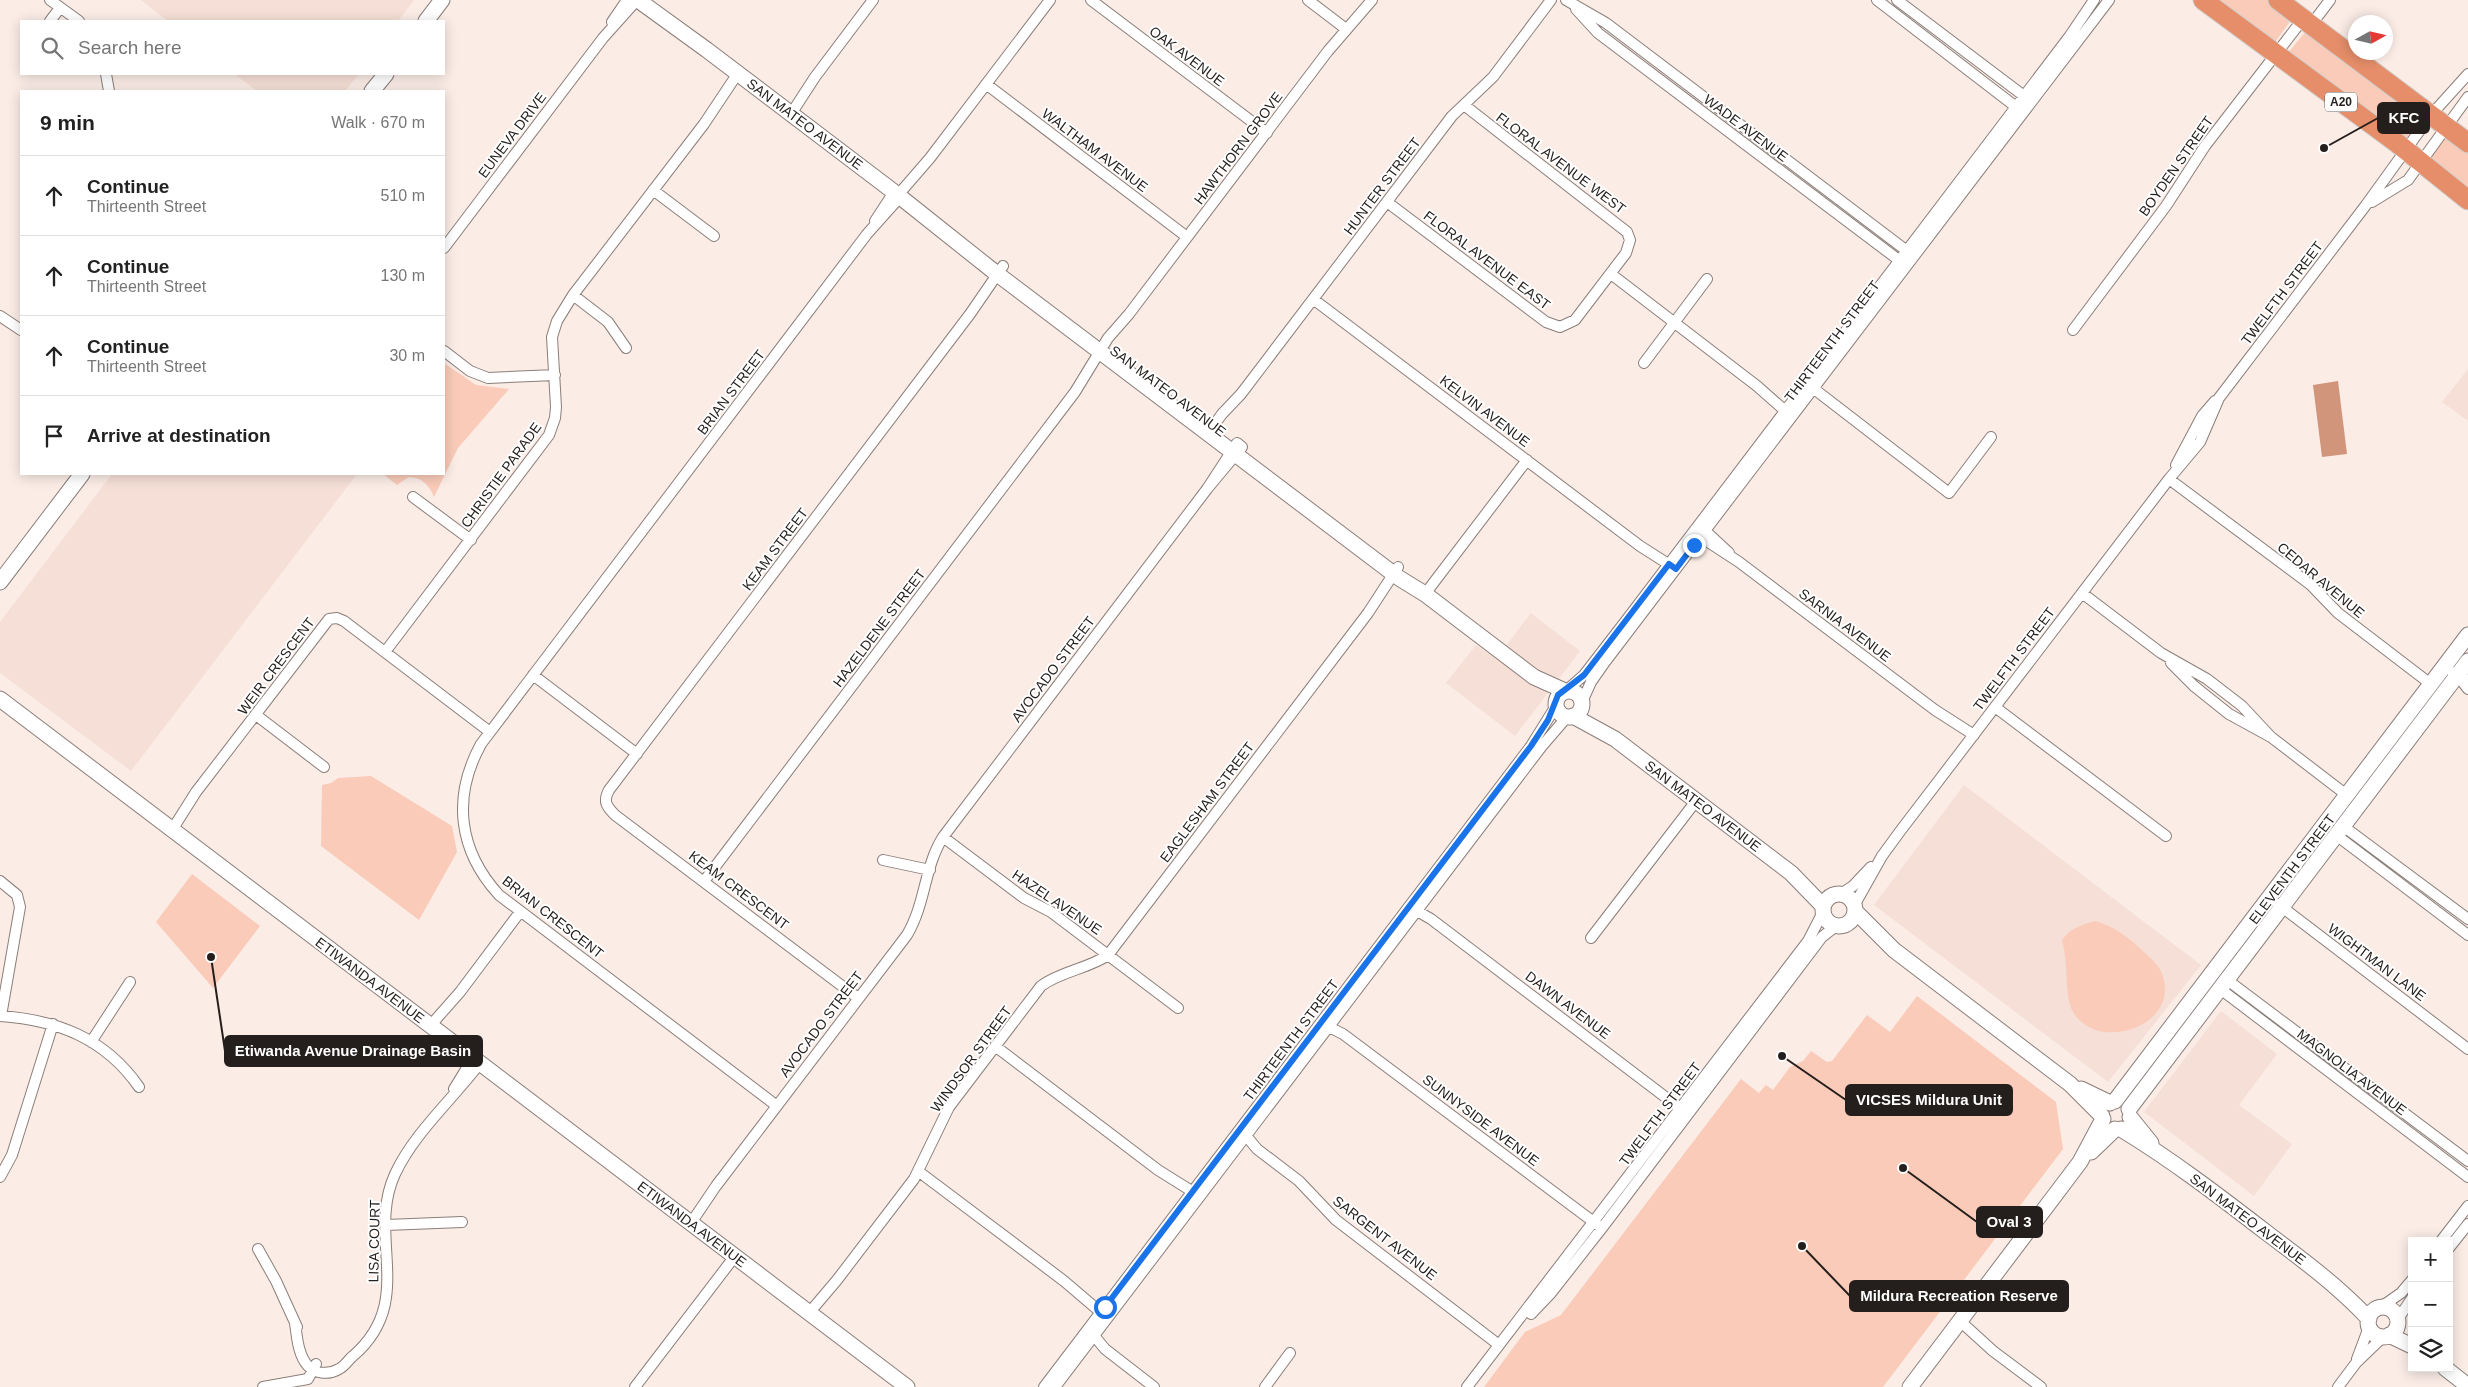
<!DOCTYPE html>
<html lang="en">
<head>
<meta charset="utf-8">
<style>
	body { margin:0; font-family:Helvetica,sans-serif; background:#f6f6f6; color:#222 }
	.controls { position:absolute; right:15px; bottom:15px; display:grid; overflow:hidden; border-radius:0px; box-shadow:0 2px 12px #0003 }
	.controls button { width:45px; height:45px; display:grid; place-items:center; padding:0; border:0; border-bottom:1px solid #e0e0e0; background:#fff; color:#222; font:25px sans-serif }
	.compass { position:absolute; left:2348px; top:15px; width:45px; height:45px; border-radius:50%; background:#fff; box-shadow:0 2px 12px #0003; rotate:82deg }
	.stop { position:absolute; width:15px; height:15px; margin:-11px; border:4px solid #1a73e8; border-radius:50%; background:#fff }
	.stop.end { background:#1a73e8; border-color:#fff; box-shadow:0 1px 5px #0008 }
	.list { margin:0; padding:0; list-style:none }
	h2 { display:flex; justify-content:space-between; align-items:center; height:65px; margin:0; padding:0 20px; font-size:21px }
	h2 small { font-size:16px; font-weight:400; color:#767676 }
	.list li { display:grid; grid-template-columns:32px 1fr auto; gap:15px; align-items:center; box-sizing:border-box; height:80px; padding:0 20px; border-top:1px solid #e0e0e0 }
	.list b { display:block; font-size:19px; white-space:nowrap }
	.list p { margin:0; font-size:16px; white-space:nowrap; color:#767676 }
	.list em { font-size:16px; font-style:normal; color:#767676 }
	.icon { flex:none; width:28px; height:28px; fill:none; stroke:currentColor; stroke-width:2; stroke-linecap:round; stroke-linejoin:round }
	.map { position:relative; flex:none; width:2468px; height:1387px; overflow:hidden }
	.search { position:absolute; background:#fff; box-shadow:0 2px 12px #0003; left:20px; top:20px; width:425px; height:55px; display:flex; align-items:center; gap:12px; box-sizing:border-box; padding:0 18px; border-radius:0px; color:#767676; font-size:19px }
	.panel { position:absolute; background:#fff; box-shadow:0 2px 12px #0003; left:20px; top:90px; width:425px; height:385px; border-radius:0px }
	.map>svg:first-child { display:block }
	.built { fill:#f5dfd6 }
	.green { fill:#f9cbb8 }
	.water { fill:#d1957c }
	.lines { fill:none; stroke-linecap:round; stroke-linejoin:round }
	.street-casing { stroke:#8b7e79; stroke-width:12 }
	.secondary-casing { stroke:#8b7e79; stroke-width:17 }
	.highway-casing { stroke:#cfcecd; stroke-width:21 }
	.street { stroke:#fff; stroke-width:10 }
	.secondary { stroke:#fff; stroke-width:15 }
	.highway { stroke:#e68e69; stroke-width:19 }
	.route { stroke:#1a73e8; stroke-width:6 }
	.labels { text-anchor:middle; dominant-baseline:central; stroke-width:4; stroke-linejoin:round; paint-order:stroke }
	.shield { fill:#fff; stroke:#666260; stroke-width:1 }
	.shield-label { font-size:12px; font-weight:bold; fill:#241e1c }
	.street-label { font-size:14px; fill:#241e1c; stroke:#fff }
	.leader { fill:none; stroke:#241e1c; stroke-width:2 }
	.callout-dot { fill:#241e1c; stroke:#fff; stroke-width:2 }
	.callout { fill:#241e1c; stroke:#241e1c; stroke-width:2 }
	.callout-label { font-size:15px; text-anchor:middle; font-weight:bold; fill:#fff }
</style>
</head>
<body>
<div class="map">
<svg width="2468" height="1387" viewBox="0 0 2468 1387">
	<rect width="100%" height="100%" fill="#fbece6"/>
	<path class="built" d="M141,0H414L398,21H168Z
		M234,74H359L345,91H257Z
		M2468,369V421L2442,402Z
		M112,474H357L131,771L0,673V622Z
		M1531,613L1580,651L1515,736L1446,683L1476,645L1496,659Z
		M1964,785L2201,965L2108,1082L1874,905Z
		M2221,1011L2277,1054L2239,1105L2292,1144L2254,1196L2144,1112Z"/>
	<path class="green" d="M2215,0H2269L2291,20L2275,42Z
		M2306,31L2422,117L2405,140L2288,53Z
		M2445,137L2468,151V191L2430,162L2429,157Z
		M444,363L476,385L509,389L458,448L434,497C429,485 423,478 409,477L397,485L383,474H444Z
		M371,776L452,826L457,852L419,920L321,846L322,785L331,783L338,778Z
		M192,874L260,926L213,988L156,922Z
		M2095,921C2114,926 2129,938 2143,951C2150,958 2159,965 2162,974C2182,1024 2099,1055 2073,1012C2064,997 2069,961 2062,941C2069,928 2082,925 2095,921Z
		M1917,996L2056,1102L2063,1149L1883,1387H1484L1525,1332L1561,1315L1741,1079L1759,1093L1766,1085L1773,1090L1790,1067L1803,1061L1811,1051L1827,1062L1832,1061L1867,1015L1890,1032Z"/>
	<path class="water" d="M2338,381L2347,454L2322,457L2313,385Z"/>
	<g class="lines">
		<defs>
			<path id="street" d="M50,0L79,21
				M1091,0L1267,133
				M1308,0L1346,29
				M1566,0L1606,23L1911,254
				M1877,0L2020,110
				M1897,0L2028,99
				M1576,9L1598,33L1904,264
				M50,21L60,8
				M612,22L627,0
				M2311,25L2330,0
				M106,74L109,91
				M986,84L1187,237
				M791,114L815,77L873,0
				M653,190L714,236
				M898,195L930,158L1050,0
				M1387,202L1546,322L1560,327L1575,320L1626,253L1630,240L1627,232L1464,105
				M2372,202L2408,180L2468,97
				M875,221L894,192
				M444,248L603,38L637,0
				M1611,274L1757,386L1791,416
				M573,295L608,322L626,348
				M1313,299L1640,546L1673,567
				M0,316L21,330
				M2073,330L2166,206L2205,146L2303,19
				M444,351L470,371L488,378L555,375
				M1644,363L1707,279
				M1809,385L1949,493L1991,437
				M1208,433L1222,414L1241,394L1452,116L1493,77L1551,0
				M2176,465L2202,416L2215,401
				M2169,479L2311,585L2338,613L2432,685
				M413,497L471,540
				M1701,527L1729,553
				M1696,534L1739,562L1935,710L1974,735
				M2082,593L2161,653L2207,679L2242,706L2271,737
				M1425,594L1527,460
				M385,652L549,435L555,418L556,407L552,337L557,321L573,295L704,124L738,73
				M2171,663L2194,686L2229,714L2271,737L2348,796
				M2452,672L2468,680
				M533,675L637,754
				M2458,676L2468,689
				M1567,690L1584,675L1628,618L2069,37L2094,0
				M1582,702L1591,682L1605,662L2109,0
				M1995,707L2166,836
				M256,715L324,767
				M2343,826L2468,919
				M172,830L196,792L329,619L337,618L344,621L490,732
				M2336,835L2468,935
				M943,837L1024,898L1051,912L1178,1008
				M883,860L930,870
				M705,880L1075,392L1108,338L1129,314L1328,51L1372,0
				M0,881L17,895L20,907L1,1016
				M1841,894L1853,886L1871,867
				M1855,904L1882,856L1901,830L2169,479L2200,442L2219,398L2366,205L2431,115L2468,74
				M2278,904L2468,1049
				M1410,907L1431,919L1685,1112
				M1591,938L1696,801
				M2226,979L2468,1161
				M2219,988L2468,1177
				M858,998L615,815C606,806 603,801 609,790L970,314L1003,266
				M0,1016C57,1020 105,1038 139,1087
				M1325,1025L1343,1034L1599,1226
				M430,1026L460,992L520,912
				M91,1042L130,982
				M995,1046L1158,1170L1198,1195
				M454,1089L473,1058
				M777,1106L499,895C458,850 452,797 481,744L867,234L901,196
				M1243,1132L1257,1149L1299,1181L1336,1220L1499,1345
				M918,1171L1064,1281L1105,1316
				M0,1177L12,1155L53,1024
				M691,1223L716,1186L907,935C926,903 924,867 943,837L1207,489L1237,443L1242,447L1207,489
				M386,1225L462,1222
				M2441,1241L2468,1206
				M2449,1248L2468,1224
				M258,1249L276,1281L297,1327
				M2381,1307L2401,1293L2412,1280
				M809,1313L837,1280L914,1179L949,1107L1041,986C1061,971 1088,969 1108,955L1368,613L1398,567
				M1531,1314L1551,1293L1602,1228L1822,937L1836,926
				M2398,1319L2412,1298
				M1960,1321L1993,1351L2041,1387
				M295,1323C297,1337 298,1355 308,1366C316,1374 329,1375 339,1369C345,1366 348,1360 353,1356C417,1301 366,1237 395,1174C414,1133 453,1099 480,1063
				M1091,1332L1105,1349L1154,1387
				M2357,1359L2369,1327
				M263,1387L308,1379L316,1364
				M635,1387L735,1256
				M1044,1387L1531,746L1556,706
				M1055,1387L1542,746L1567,717
				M1265,1387L1290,1353
				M1467,1387L1808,941L1823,912
				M2338,1387L2356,1363L2384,1336"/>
			<path id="secondary" d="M638,0L707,50L894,192L992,270L1399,578L1425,594L1534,677L1565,691
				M426,21L442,0
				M372,91L386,74
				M0,582L82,474
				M1556 704a13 13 0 1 1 26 0a13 13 0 1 1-26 0Z
				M0,699L907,1387
				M1573,716L1615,739L1791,873L1823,906
				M1823 910a16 16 0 1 1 32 0a16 16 0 1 1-32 0Z
				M1856,912L1894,950L2070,1084L2102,1116
				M2081,1089L2110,1103
				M2115,1101L2468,635
				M2129,1109L2468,661
				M2130,1117L2151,1143
				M2121,1129C2172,1160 2219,1196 2267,1233C2303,1260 2338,1286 2369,1319
				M2091,1152L2115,1129
				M2368 1322a15 15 0 1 1 30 0a15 15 0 1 1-30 0Z
				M2389,1335L2412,1346
				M2445,1368L2468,1386
				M1910,1387L2080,1162L2103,1119"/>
			<path id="highway" d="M2203,0L2397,143L2468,200
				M2278,0L2468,143"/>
		</defs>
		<use href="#street" class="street-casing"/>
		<use href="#secondary" class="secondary-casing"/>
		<use href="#highway" class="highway-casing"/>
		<use href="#street" class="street"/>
		<use href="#secondary" class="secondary"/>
		<use href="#highway" class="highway"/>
	</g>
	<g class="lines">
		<path class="route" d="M1105,1307L1531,746L1548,720L1558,695L1584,675L1669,564L1676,569L1694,545"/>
	</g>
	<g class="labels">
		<rect class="shield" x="2325" y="92.5" width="32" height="19" rx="4"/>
		<g class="shield-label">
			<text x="2341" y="102">A20</text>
		</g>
		<g class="street-label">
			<text transform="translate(1187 56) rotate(37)">OAK AVENUE</text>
			<text transform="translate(805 124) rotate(37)">SAN MATEO AVENUE</text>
			<text transform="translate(1746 128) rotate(37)">WADE AVENUE</text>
			<text transform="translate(512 135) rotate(-53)">EUNEVA DRIVE</text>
			<text transform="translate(1238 148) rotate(-53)">HAWTHORN GROVE</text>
			<text transform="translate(1095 150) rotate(37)">WALTHAM AVENUE</text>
			<text transform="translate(1561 163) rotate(37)">FLORAL AVENUE WEST</text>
			<text transform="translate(2176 166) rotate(-55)">BOYDEN STREET</text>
			<text transform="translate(1382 186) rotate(-53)">HUNTER STREET</text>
			<text transform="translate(1487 260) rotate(37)">FLORAL AVENUE EAST</text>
			<text transform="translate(2282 293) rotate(-53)">TWELFTH STREET</text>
			<text transform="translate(1832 341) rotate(-53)">THIRTEENTH STREET</text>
			<text transform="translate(1168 391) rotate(37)">SAN MATEO AVENUE</text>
			<text transform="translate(731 392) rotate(-53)">BRIAN STREET</text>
			<text transform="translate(1485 411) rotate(37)">KELVIN AVENUE</text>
			<text transform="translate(501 475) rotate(-54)">CHRISTIE PARADE</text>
			<text transform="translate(775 549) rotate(-53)">KEAM STREET</text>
			<text transform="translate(2321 580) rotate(40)">CEDAR AVENUE</text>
			<text transform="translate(1845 625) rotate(37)">SARNIA AVENUE</text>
			<text transform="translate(879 628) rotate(-53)">HAZELDENE STREET</text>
			<text transform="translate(2014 659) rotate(-53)">TWELFTH STREET</text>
			<text transform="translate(276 666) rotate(-53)">WEIR CRESCENT</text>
			<text transform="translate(1053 669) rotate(-53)">AVOCADO STREET</text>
			<text transform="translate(1207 802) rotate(-53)">EAGLESHAM STREET</text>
			<text transform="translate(1703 806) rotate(37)">SAN MATEO AVENUE</text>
			<text transform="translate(2292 869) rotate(-53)">ELEVENTH STREET</text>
			<text transform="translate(739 890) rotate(37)">KEAM CRESCENT</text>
			<text transform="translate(1057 902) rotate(34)">HAZEL AVENUE</text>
			<text transform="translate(553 917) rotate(38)">BRIAN CRESCENT</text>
			<text transform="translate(2377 962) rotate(37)">WIGHTMAN LANE</text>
			<text transform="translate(370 980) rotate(37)">ETIWANDA AVENUE</text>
			<text transform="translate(1568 1005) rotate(37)">DAWN AVENUE</text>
			<text transform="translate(821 1024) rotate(-53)">AVOCADO STREET</text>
			<text transform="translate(1291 1040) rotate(-53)">THIRTEENTH STREET</text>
			<text transform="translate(971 1059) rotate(-54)">WINDSOR STREET</text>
			<text transform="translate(2352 1072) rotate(37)">MAGNOLIA AVENUE</text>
			<text transform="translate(1660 1114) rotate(-53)">TWELFTH STREET</text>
			<text transform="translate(1481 1120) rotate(37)">SUNNYSIDE AVENUE</text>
			<text transform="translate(2248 1219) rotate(37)">SAN MATEO AVENUE</text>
			<text transform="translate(692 1224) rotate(37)">ETIWANDA AVENUE</text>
			<text transform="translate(1385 1238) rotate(38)">SARGENT AVENUE</text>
			<text transform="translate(374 1241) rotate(-89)">LISA COURT</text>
		</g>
	</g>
	<path class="leader" d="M2324 148L2378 118M211 957L225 1051M1782 1056L1846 1100M1903 1168L1977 1222M1802 1246L1850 1296"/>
	<g class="callout-dot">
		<circle cx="2324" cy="148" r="5"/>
		<circle cx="211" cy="957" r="5"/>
		<circle cx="1782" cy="1056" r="5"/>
		<circle cx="1903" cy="1168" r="5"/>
		<circle cx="1802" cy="1246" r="5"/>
	</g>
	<g class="callout">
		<rect x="2378" y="103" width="51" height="30" rx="5"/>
		<rect x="225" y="1036" width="257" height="30" rx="5"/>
		<rect x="1846" y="1085" width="166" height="30" rx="5"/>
		<rect x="1977" y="1207" width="65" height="30" rx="5"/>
		<rect x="1850" y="1281" width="218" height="30" rx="5"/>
	</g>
	<g class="callout-label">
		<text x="2404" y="123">KFC</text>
		<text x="353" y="1056">Etiwanda Avenue Drainage Basin</text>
		<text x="1929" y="1105">VICSES Mildura Unit</text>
		<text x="2009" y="1227">Oval 3</text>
		<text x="1959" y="1301">Mildura Recreation Reserve</text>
	</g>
</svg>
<div class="controls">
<button>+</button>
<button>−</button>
<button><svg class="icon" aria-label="layers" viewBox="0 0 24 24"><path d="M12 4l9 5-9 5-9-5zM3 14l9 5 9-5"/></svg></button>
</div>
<svg class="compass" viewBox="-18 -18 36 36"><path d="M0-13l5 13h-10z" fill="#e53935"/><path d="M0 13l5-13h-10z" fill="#767676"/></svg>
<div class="stop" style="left:1105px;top:1307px"></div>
<div class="stop end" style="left:1694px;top:545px"></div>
<div class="search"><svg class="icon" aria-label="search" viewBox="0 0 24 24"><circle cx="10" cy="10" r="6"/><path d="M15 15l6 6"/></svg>Search here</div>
<section class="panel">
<h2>9 min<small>Walk · 670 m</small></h2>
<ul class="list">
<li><svg class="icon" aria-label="ahead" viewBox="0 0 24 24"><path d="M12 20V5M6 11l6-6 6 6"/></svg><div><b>Continue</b><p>Thirteenth Street</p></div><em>510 m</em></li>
<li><svg class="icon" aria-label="ahead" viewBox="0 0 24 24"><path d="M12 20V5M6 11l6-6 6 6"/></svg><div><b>Continue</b><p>Thirteenth Street</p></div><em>130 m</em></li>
<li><svg class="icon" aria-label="ahead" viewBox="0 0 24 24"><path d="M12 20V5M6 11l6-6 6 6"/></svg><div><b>Continue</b><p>Thirteenth Street</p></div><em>30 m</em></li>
<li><svg class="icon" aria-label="arrive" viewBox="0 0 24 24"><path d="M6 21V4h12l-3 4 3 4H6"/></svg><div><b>Arrive at destination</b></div></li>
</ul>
</section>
</div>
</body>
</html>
